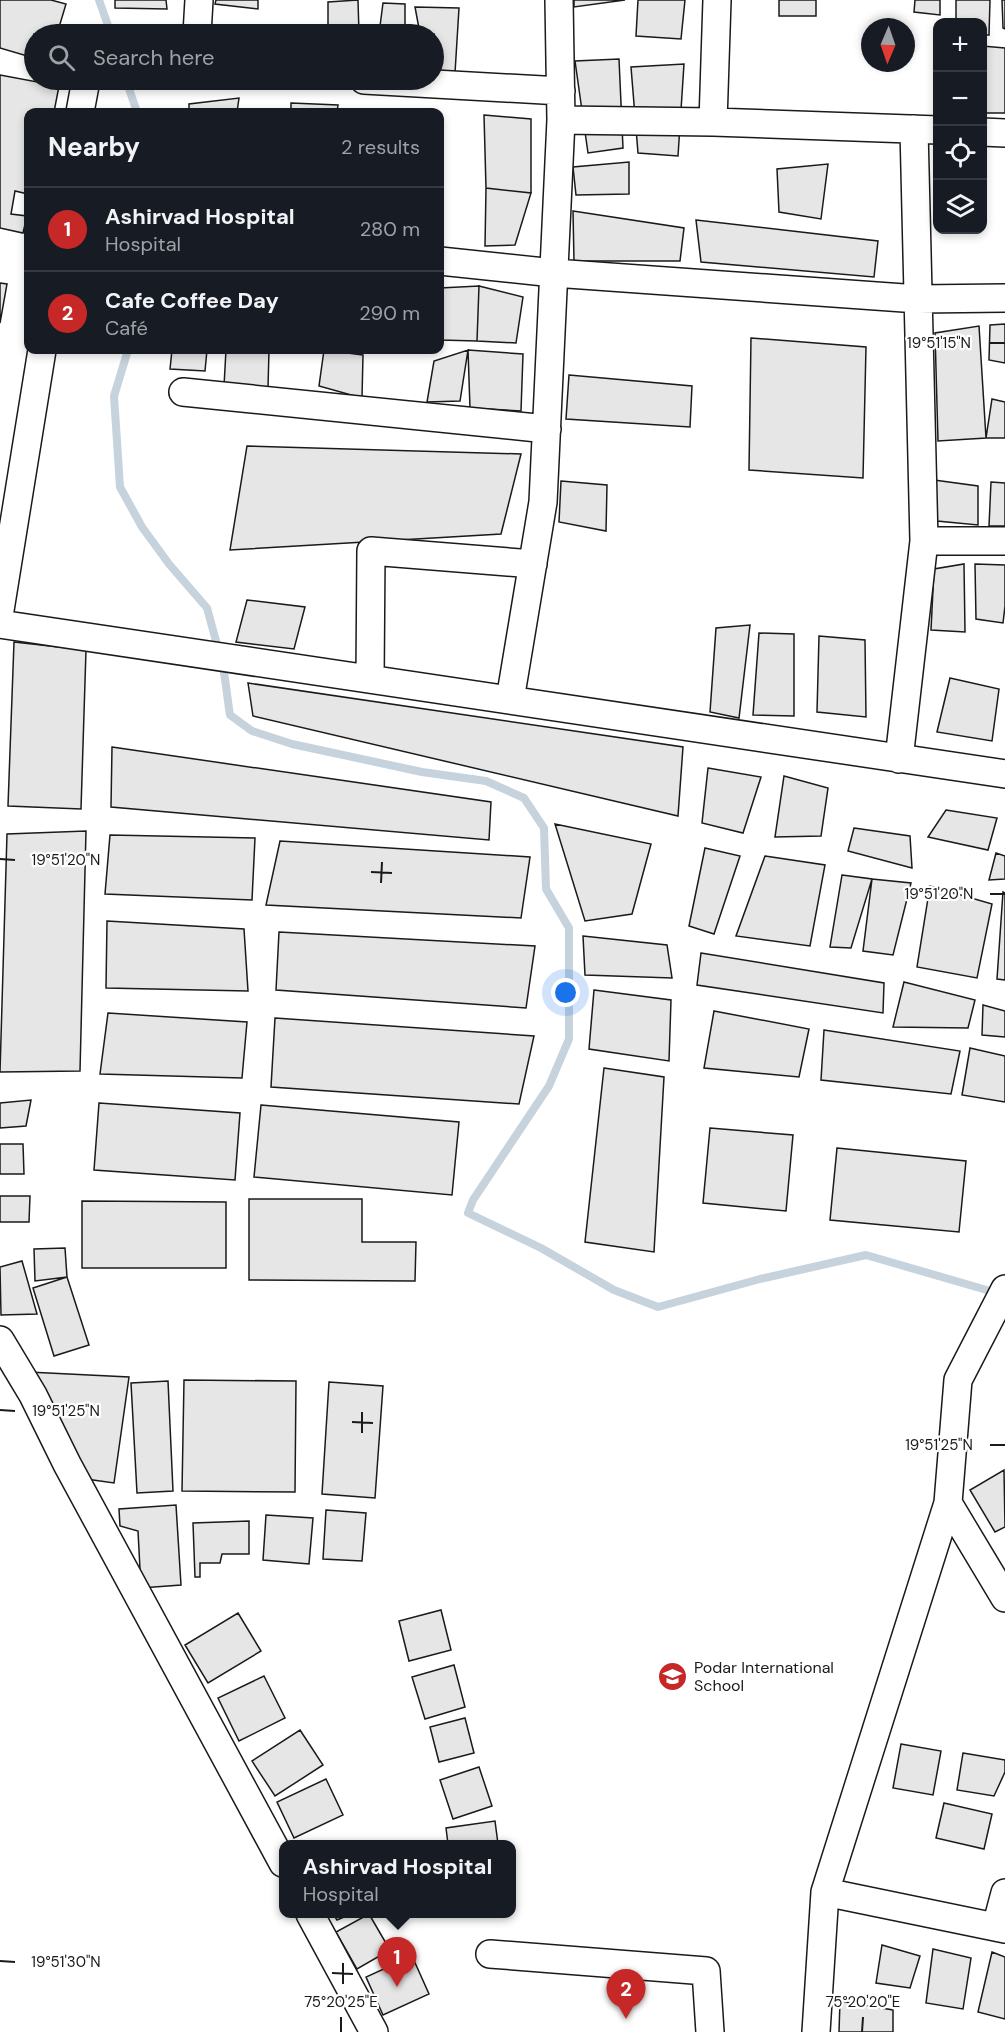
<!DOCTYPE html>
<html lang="en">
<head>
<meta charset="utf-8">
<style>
	body { margin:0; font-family:"DM Sans",sans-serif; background:#242831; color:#f1f3f6 }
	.controls { position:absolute; right:18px; top:18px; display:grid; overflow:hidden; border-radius:12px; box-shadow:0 3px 9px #0003 }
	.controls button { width:54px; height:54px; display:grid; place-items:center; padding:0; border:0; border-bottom:2px solid #363941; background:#171b24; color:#f1f3f6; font:30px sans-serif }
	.compass { position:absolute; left:861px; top:18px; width:54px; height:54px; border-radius:50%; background:#171b24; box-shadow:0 3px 9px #0003; rotate:182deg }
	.you { position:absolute; left:566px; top:993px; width:21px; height:21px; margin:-15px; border:4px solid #fff; border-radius:50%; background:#1a73e8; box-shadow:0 0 0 9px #1a73e833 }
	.badge { display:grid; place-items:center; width:39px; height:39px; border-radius:50%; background:#c62828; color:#fff; font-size:20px; font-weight:700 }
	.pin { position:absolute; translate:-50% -50px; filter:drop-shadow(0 2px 3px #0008) }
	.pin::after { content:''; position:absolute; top:32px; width:21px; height:18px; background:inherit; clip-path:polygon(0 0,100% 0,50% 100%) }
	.popup { position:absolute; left:279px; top:1840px; width:237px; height:78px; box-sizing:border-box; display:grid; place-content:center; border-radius:12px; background:#171b24; filter:drop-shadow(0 2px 4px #0005); font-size:20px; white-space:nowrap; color:#9ea1a6 }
	.popup b { font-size:22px; color:#f1f3f6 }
	.popup::after { content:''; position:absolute; left:50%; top:100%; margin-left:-12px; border:12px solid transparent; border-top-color:#171b24 }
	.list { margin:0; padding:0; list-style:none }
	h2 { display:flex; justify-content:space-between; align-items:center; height:78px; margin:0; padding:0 24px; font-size:26px }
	h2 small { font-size:20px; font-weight:400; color:#9ea1a6 }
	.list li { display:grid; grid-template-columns:39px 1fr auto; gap:18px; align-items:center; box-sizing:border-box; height:84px; padding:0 24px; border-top:2px solid #363941 }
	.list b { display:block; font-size:22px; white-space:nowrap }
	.list p { margin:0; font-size:20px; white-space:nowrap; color:#9ea1a6 }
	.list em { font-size:20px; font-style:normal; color:#9ea1a6 }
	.icon { flex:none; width:33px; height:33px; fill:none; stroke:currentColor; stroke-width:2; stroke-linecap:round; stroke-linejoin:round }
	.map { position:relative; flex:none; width:1005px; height:2032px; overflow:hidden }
	.search { position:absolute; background:#171b24; box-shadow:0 3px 9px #0003; left:24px; top:24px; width:420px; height:66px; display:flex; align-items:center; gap:15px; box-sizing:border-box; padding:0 21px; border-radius:33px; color:#9ea1a6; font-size:22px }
	.panel { position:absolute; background:#171b24; box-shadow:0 3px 9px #0003; left:24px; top:108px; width:420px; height:246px; border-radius:12px }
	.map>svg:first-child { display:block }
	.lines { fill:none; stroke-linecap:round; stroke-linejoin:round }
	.stream { stroke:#c6d2dc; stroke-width:8 }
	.building { fill:#e6e6e6; stroke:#1a1a1a; stroke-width:1.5 }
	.minor-casing { stroke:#1a1a1a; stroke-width:30 }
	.minor { stroke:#fff; stroke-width:27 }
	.ticks { fill:none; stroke:#1a1a1a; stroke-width:2 }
	.labels { text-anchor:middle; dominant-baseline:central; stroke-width:4.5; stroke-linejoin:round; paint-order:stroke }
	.poi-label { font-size:16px; fill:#1a1a1a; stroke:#fff; text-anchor:start }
	.ticks-label { font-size:15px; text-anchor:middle; fill:#1a1a1a; stroke:#fff; stroke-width:4.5; stroke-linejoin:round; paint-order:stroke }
</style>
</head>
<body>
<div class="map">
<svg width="1005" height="2032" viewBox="0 0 1005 2032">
	<rect width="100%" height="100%" fill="#fff"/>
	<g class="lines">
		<path class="stream" d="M99,0L111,34
			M126,80L137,112
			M128,350L114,396L120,487L142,527L169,564L207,608L219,652
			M222,663C226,680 227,697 230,715L252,731L292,744L422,772L486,781L524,798L544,828L546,889L569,928V1039L549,1086L473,1200L468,1213L541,1248L614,1290L658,1307L760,1279L866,1255L997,1293"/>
	</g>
	<path class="building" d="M0,0H51L66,4L57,34H34V58L0,48Z
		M115,0H166L167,9L115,8Z
		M216,0H258V9L215,4Z
		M358,0L359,34H328V2Z
		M574,0H625L574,7Z
		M638,0H685L681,39L636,36Z
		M779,0H816V16H779Z
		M915,0H940V15L914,12Z
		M956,0H990L989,35H982V22H956Z
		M1002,0H1005V29L1003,28Z
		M383,3L405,4V34H379Z
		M415,7L459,8L455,73L434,75V34H420Z
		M982,46L1005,48V113H982Z
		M619,59L623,148L588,153L575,61Z
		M684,64L678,156L638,153L631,67Z
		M0,75L59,86L54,112H28V194L15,191L11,214L27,216L23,233L0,228Z
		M239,98L237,112H189V104Z
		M291,103L338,105L337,112H291Z
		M484,115L531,119V193L486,188Z
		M629,162V194L576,195L573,167Z
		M828,164L821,219L779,212L777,169Z
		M486,188L531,193L515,245L485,246Z
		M573,211L684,228L680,261H574Z
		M696,220L878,241L874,277L701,262Z
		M0,283L7,284L0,323Z
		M479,286L523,297L516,343L477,341Z
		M479,286L477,341L440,340V288Z
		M1005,324V363L989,360L990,325Z
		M979,326L986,438L938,441L935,333Z
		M751,338L866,347L863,478L749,470Z
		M172,350H207L205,371L170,369Z
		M226,350H269L268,388L224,386Z
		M324,350L363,355L362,398L319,386Z
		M468,350L523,354L521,411L470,408Z
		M468,350L460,401L427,402L434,361Z
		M569,375L692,386L690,427L566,419Z
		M992,399L1005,402V438H986Z
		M247,446L521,454L501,534L230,550Z
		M934,480L978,486V525L937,521Z
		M561,481L607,485L606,531L559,522Z
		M991,482L1005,483V526H989Z
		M964,564L965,632L931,630L934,569Z
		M975,564L1005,565V606L1003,623L976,619Z
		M247,600L305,607L294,649L236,642Z
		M750,625L739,718L710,712L716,628Z
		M759,633L794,634V716L753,715Z
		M819,636L865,640L866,717L817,712Z
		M14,642L86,650L81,809L8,806Z
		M950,678L999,689L992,741L937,732Z
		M248,683L683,747L678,816L253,716Z
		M112,747L491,802L489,840L111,807Z
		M708,768L761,777L743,833L702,823Z
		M784,776L828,788L821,836L775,837Z
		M946,810L997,818L988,850L928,837Z
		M555,824L651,844L632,914L585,921Z
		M854,828L910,836L912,868L848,851Z
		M86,831L80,1071L0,1072L7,834Z
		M110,835L255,838L252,900L105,894Z
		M280,841L530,857L521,918L266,905Z
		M705,848L740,856L714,934L689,926Z
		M996,853L1005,856V879L989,880Z
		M765,856L825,865L810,946L736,936Z
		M842,875L872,879L851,948L830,947Z
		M872,879L911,883L893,955L863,951Z
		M930,886L992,904L977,978L917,967Z
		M1003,892L1005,893V980L997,979Z
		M107,921L244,929L248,991L106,988Z
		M279,932L535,946L526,1008L276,990Z
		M583,936L667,945L672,978L585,975Z
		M701,953L884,983L883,1013L697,985Z
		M904,982L975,1000L968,1028L893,1027Z
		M594,990L671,1000L669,1061L589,1049Z
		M983,1005L1005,1011V1037L982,1035Z
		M714,1011L809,1029L799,1077L704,1068Z
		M108,1013L247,1022L242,1078L100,1074Z
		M275,1018L534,1036L519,1104L271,1087Z
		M824,1030L960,1051L951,1094L821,1080Z
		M970,1048L1005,1056V1102L962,1095Z
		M604,1068L664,1077L654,1252L585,1242Z
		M31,1100L26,1126L0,1128V1103Z
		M99,1103L240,1113L235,1180L94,1170Z
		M261,1105L459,1122L452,1195L254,1177Z
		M710,1128L793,1135L786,1211L703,1203Z
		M0,1144H23L24,1174H0Z
		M837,1148L966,1161L959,1232L830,1220Z
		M0,1196H30L29,1222H0Z
		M249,1199H362V1242H416L415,1281L249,1280Z
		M82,1201L226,1202V1268H82Z
		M65,1248L67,1277L35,1281L34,1249Z
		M22,1261L37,1314L1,1315L0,1267Z
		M67,1277L89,1345L54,1356L33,1288Z
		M28,1372L129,1377L114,1483L86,1479Z
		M184,1380L296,1381L295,1492L182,1491Z
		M168,1381L173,1491L137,1493L131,1383Z
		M329,1382L383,1386L375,1498L322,1494Z
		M1004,1470L1005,1527L995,1532L970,1490Z
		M176,1505L181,1585L141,1588L138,1531L120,1526L119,1509Z
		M326,1510L366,1513L362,1561L323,1559Z
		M266,1515L313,1518L309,1564L263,1560Z
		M249,1521V1554H222L220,1563H200V1577H195L193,1523Z
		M441,1610L451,1650L409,1661L399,1621Z
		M238,1613L261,1651L208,1683L185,1645Z
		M454,1665L465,1707L425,1719L412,1677Z
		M264,1676L285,1718L239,1741L218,1698Z
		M465,1718L474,1753L439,1762L430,1727Z
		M300,1730L323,1765L275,1796L252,1761Z
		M901,1744L941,1751L933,1795L893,1788Z
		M963,1753L1005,1760V1772L994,1796L957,1790Z
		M479,1767L492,1806L453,1819L440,1780Z
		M326,1779L343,1815L294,1838L277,1802Z
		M944,1803L992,1814L984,1849L936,1838Z
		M495,1821L498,1844H448L446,1828Z
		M333,1914H351L337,1920Z
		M369,1914L390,1950L357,1969L336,1932Z
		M882,1945L920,1956L910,1988L876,1983Z
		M933,1949L971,1958L963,2009L926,2003Z
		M992,1952L1005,1957V2019L978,2012Z
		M412,1956L429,1994L383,2015L366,1977Z
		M840,2001L893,2010V2032H839Z"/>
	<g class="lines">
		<defs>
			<path id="minor" d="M197,34L199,0
				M364,80L561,91
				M80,112L86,80
				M561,120L713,122L938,130
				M713,122L717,0
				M982,132L1005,133
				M440,261L554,273L918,299L1005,298
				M183,392L547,429
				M924,541H1005
				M0,610L42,350
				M0,624L1005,774
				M370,679L371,551L533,564
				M510,700L543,502L561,120L559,0
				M899,759L924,541L914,129
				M0,1340L33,1395L67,1464L283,1863
				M948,1503L1005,1598
				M825,1892L1005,1929
				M310,1914L374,2032
				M996,1927L1005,1893
				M490,1954L706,1971L710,2032
				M816,2032L825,1892L948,1503L958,1380L1005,1289"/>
		</defs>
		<use href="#minor" class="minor-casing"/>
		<use href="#minor" class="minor"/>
	</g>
	<path class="ticks" d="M990,343H1005M0,859L15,860M371,872L392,873M381,883L382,862M990,894H1005M0,1410L15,1411M352,1422L373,1423M362,1433V1412M990,1445H1005M0,1961L15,1962M332,1973L353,1974M343,1984V1963M341,2032V2017M862,2032L863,2017"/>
	<defs>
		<symbol id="school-disc" viewBox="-11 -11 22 22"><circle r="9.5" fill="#c62828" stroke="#fff"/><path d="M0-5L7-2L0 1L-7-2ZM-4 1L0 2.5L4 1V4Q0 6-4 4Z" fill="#fff"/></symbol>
	</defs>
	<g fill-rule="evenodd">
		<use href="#school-disc" x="656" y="1660" width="33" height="33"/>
	</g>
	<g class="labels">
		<g class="poi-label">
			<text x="694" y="1667">Podar International<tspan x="694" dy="18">School</tspan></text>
		</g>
	</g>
	<g class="ticks-label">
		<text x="939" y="348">19°51'15"N</text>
		<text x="66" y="865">19°51'20"N</text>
		<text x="939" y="899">19°51'20"N</text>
		<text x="66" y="1416">19°51'25"N</text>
		<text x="939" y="1450">19°51'25"N</text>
		<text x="66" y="1967">19°51'30"N</text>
		<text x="341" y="2007">75°20'25"E</text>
		<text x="863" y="2007">75°20'20"E</text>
	</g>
</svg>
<div class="controls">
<button>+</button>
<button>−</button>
<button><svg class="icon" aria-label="locate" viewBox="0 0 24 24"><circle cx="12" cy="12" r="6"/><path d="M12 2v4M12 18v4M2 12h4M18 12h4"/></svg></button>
<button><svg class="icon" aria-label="layers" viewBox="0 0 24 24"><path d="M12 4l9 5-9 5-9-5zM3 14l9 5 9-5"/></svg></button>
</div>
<svg class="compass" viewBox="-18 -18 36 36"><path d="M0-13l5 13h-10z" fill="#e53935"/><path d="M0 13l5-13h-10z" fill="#9ea1a6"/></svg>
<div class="you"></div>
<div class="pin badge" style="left:397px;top:1987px">1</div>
<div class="popup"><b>Ashirvad Hospital</b>Hospital</div>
<div class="pin badge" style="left:626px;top:2019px">2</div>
<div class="search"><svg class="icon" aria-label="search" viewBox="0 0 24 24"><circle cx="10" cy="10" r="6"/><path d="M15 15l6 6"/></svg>Search here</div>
<section class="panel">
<h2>Nearby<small>2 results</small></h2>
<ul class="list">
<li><span class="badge">1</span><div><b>Ashirvad Hospital</b><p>Hospital</p></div><em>280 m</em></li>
<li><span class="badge">2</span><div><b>Cafe Coffee Day</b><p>Café</p></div><em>290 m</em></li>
</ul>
</section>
</div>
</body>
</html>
